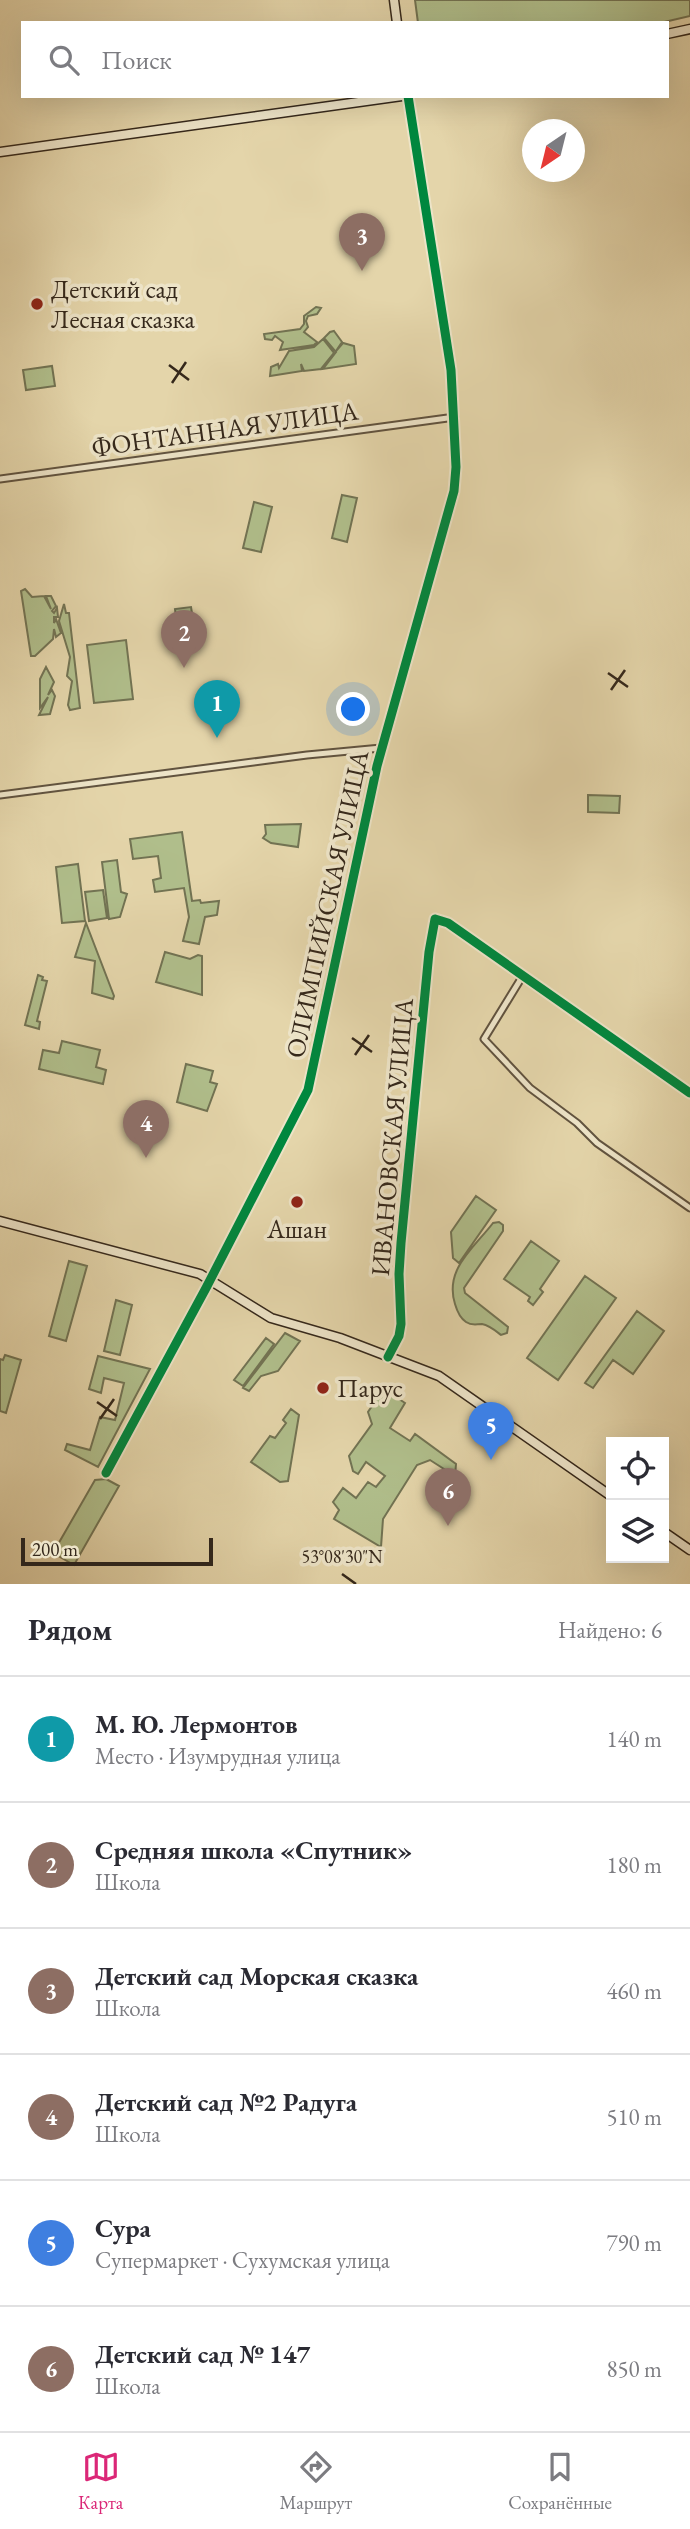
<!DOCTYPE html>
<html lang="ru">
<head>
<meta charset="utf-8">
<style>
	body { margin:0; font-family:"EB Garamond",serif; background:#f2f2f3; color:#2b2b33 }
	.controls { position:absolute; right:21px; bottom:21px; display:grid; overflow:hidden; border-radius:0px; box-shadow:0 7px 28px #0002 }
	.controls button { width:63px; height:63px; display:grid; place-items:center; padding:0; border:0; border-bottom:2px solid #e1e1e2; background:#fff; color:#2b2b33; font:35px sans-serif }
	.compass { position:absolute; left:522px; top:119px; width:63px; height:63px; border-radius:50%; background:#fff; box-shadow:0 7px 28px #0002; rotate:215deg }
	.scale { position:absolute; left:21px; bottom:18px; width:192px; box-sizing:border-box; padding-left:7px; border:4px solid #35281b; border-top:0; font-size:19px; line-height:24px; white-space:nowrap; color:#35281b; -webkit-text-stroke:5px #ede4c8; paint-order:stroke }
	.you { position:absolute; left:354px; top:710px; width:24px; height:24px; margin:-18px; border:5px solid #fff; border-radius:50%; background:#1a73e8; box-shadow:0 0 0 10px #1a73e833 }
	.badge { display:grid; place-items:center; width:46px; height:46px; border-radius:50%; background:#db2777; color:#fff; font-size:23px; font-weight:700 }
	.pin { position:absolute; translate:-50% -58px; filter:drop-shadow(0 2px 4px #0008) }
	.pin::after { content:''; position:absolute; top:37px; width:24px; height:21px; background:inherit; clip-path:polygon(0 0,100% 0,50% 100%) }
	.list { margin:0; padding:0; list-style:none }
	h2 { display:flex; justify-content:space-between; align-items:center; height:91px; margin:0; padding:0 28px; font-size:30px }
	h2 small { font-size:23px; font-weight:400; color:#7c7c81 }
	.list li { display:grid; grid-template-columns:46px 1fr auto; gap:21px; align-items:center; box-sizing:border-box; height:126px; padding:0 28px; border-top:2px solid #e1e1e2 }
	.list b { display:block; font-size:26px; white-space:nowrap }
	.list p { margin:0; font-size:23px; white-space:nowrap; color:#7c7c81 }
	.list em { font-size:23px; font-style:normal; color:#7c7c81 }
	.icon { flex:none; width:38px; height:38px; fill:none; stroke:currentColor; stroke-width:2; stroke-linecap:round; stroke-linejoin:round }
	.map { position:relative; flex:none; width:690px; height:1584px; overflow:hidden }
	.search { position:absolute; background:#fff; box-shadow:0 7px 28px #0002; left:21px; right:21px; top:21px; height:77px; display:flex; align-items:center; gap:18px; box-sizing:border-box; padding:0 24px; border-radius:0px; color:#7c7c81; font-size:26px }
	.sheet { height:847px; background:#fff }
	nav { display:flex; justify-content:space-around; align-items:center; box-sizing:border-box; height:98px; border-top:2px solid #e1e1e2; background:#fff; font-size:19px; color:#7c7c81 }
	nav a { display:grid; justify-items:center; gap:4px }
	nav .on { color:#db2777 }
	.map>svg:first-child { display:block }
	.green { fill:#b0be8b; stroke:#727353; stroke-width:2 }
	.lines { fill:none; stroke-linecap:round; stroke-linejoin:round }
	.minor-casing { stroke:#61533f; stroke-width:9 }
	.secondary-casing { stroke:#35281b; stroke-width:11 }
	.minor { stroke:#ede4c8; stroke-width:5 }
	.secondary { stroke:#ede4c8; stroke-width:8 }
	.cycleway-casing { stroke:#ede4c8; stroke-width:13 }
	.cycleway { stroke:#00873e; stroke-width:9 }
	.ticks { fill:none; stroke:#35281b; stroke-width:2.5 }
	.poi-dot { fill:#8f2418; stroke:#ede4c8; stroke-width:2.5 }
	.labels { text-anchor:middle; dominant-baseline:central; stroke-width:7; stroke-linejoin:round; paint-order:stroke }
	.poi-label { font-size:26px; fill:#35281b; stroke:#ede4c8; text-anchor:start }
	.street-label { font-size:26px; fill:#35281b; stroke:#ede4c8 }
	.ticks-label { font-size:18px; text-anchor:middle; fill:#35281b; stroke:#ede4c8; stroke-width:7; stroke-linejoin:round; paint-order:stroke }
</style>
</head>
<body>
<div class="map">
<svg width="690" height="1584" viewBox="0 0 690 1584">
	<rect width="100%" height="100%" fill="#e4d5aa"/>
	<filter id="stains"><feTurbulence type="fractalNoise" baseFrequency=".00286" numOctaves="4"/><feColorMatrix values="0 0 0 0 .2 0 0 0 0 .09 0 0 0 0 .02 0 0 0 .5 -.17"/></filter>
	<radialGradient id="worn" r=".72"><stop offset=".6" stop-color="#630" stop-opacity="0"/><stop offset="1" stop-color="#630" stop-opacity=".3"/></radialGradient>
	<path class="green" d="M415,0H690V16L660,23H418Z
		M316,307L321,308L317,314L308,316L306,321L308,327L304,332L317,342L314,345L280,350L283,342L275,336L272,340L265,339L264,334L300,329L304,324V316Z
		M334,331L342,342L336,351L343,343L354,346L356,364L323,369L336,352L324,338L330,332Z
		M323,339L334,353L321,369L304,371L301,364L302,371L270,376L271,367L278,364L279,368L289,351L314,347Z
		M52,366L55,386L26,390L23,370Z
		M342,495L357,498L347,542L332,538Z
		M254,502L272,507L261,552L243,548Z
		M25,589L32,597L44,596L51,609L46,596H51L56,606L52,611L54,613L57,608L58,617H54V623L56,619L61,633L56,637L54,629L53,639L35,656H31L21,591Z
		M64,604L66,613H69L80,708L70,710L68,705L72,681L67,676L70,657L59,621Z
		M191,607L196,639L179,641L175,609Z
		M126,640L133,699L94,703L87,645Z
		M46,667L54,682L48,695L52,690L55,696L50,714L39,715L48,697L40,708V679Z
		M588,795L620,796L619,813L588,812Z
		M301,824L298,847L271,843L263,838L266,834L265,825Z
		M182,832L192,901L200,900L201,903L219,901L217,915L205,917L199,944L183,941L189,917L184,888L155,892L153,880L161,878L158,856L133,859L130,839Z
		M117,860L121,892L127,894L120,917L109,919L102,862Z
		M78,864L85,921L62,923L56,867Z
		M103,890L107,918L89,921L85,892Z
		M86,923L114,996L113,999L92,993L95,961L75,957Z
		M165,952L190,959L198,955L202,956V995L156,982Z
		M38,975L43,977L42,980L47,981L37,1021L40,1022L39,1029L25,1025Z
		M62,1041L100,1050L96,1067L106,1070L103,1084L39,1069L43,1050L59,1053Z
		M186,1064L213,1071L210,1082L217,1084L207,1111L177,1102Z
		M476,1196L496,1210L459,1263L453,1258L451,1232Z
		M499,1222L503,1225V1231L464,1288L465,1293L508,1327L507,1333L501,1335C496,1331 489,1325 482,1324C476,1324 472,1326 466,1322C460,1318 457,1311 455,1304C444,1269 474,1248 493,1223Z
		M531,1241L559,1261L540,1289L543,1292L533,1305L528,1301L530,1297L504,1279Z
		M69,1261L87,1266L66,1341L49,1336Z
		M585,1276L616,1298L558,1380L527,1358Z
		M116,1300L132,1305L120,1355L104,1351Z
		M637,1311L664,1331L633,1374L613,1360L593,1388L585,1383Z
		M285,1333L300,1341L278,1371L261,1376L249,1391L243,1388Z
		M266,1338L274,1344L243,1386L234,1380Z
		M5,1355L21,1360L6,1413L0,1411V1359L3,1360Z
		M98,1356L150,1369L98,1467L65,1450L67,1444L90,1450L100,1417L115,1420L124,1383L104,1378L101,1393L89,1389Z
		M397,1387L393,1395L405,1403L390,1428L410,1441L415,1434L456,1464L455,1476L430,1460L417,1465L383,1519L381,1547L334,1519L339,1510L333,1502L343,1488L356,1498L368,1482L376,1487L385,1476L366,1462L358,1474L353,1471L349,1456L372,1424L368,1412L383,1390Z
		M291,1409L299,1415L288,1481L280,1482L251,1462L270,1436L275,1438L286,1423L283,1420Z
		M106,1479L119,1486L74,1565L53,1553L95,1480Z"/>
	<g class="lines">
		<defs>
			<path id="minor" d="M0,479L455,417
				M0,795L307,755L381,748
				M522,977L484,1039L530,1088L577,1123L597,1143L690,1208
				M388,1357L399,1336L401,1324L399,1274L401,1243L429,952L435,919L448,923L690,1093
				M106,1473L206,1288L308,1090L377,766L454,491L456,467L451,370L408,96"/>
			<path id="secondary" d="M394,0L397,23
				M667,34L690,29
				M0,152L402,96
				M0,1221L200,1274L271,1318L340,1338L439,1376L611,1496
				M664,1532L690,1550"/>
		</defs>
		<use href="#minor" class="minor-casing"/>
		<use href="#secondary" class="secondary-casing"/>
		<use href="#minor" class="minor"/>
		<use href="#secondary" class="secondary"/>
		<defs>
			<path id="cycleway" d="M388,1357L399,1336L401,1324L399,1274L401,1243L429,952L435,919L448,923L690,1093
				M106,1473L206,1288L308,1090L377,766L454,491L456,467L451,370L408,96"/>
		</defs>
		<use href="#cycleway" class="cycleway-casing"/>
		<use href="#cycleway" class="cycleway"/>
	</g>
	<path class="ticks" d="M169,365L189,380M172,383L186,362M608,673L628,687M611,690L625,670M352,1038L372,1052M355,1055L369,1035M97,1402L117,1416M100,1419L114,1399M342,1574L356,1584"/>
	<g class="poi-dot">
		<circle cx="37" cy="304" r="7"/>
		<circle cx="297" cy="1202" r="7"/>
		<circle cx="323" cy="1388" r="7"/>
	</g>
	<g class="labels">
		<g class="poi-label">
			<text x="51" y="289">Детский сад<tspan x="51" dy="30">Лесная сказка</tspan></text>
			<text x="297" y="1229" text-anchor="middle">Ашан</text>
			<text x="337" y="1388">Парус</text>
		</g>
		<g class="street-label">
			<text transform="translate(225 429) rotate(-8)">ФОНТАННАЯ УЛИЦА</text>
			<text transform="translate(327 904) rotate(-78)">ОЛИМПИЙСКАЯ УЛИЦА</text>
			<text transform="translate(392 1137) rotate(-85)">ИВАНОВСКАЯ УЛИЦА</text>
		</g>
	</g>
	<g class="ticks-label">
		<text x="342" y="1563">53°08'30"N</text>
	</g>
	<rect width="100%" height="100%" filter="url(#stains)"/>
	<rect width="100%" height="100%" fill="url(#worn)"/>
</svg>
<div class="controls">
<button><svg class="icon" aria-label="locate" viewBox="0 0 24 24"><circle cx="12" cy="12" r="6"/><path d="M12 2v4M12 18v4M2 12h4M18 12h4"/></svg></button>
<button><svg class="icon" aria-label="layers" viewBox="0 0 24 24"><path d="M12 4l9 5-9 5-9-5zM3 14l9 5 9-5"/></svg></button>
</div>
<svg class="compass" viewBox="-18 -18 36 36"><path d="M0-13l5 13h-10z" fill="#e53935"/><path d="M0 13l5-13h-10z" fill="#7c7c81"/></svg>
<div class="scale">200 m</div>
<div class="you"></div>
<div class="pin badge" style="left:217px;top:738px;background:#0f9aa8">1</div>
<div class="pin badge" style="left:184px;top:668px;background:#8d6e63">2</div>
<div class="pin badge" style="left:362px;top:271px;background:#8d6e63">3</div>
<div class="pin badge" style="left:146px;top:1158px;background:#8d6e63">4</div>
<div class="pin badge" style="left:491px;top:1460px;background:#3f7fe0">5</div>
<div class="pin badge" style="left:448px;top:1526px;background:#8d6e63">6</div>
<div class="search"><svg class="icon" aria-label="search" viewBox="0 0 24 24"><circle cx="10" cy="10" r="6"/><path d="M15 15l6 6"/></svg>Поиск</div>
</div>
<section class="sheet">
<h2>Рядом<small>Найдено: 6</small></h2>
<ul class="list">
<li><span class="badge" style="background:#0f9aa8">1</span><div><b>М. Ю. Лермонтов</b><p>Место · Изумрудная улица</p></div><em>140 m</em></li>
<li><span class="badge" style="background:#8d6e63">2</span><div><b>Средняя школа «Спутник»</b><p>Школа</p></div><em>180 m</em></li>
<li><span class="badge" style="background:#8d6e63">3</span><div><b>Детский сад Морская сказка</b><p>Школа</p></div><em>460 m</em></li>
<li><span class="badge" style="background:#8d6e63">4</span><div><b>Детский сад №2 Радуга</b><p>Школа</p></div><em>510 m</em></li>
<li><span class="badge" style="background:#3f7fe0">5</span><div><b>Сура</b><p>Супермаркет · Сухумская улица</p></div><em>790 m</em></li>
<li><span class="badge" style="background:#8d6e63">6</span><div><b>Детский сад № 147</b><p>Школа</p></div><em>850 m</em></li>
</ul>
</section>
<nav>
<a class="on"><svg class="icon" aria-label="map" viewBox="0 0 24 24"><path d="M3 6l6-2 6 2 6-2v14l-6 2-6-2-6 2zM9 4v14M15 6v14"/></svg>Карта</a>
<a><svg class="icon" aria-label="directions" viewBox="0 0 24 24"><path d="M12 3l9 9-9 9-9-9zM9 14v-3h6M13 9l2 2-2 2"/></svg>Маршрут</a>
<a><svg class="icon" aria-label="saved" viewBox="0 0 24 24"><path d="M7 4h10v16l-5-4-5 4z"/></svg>Сохранённые</a>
</nav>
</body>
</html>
